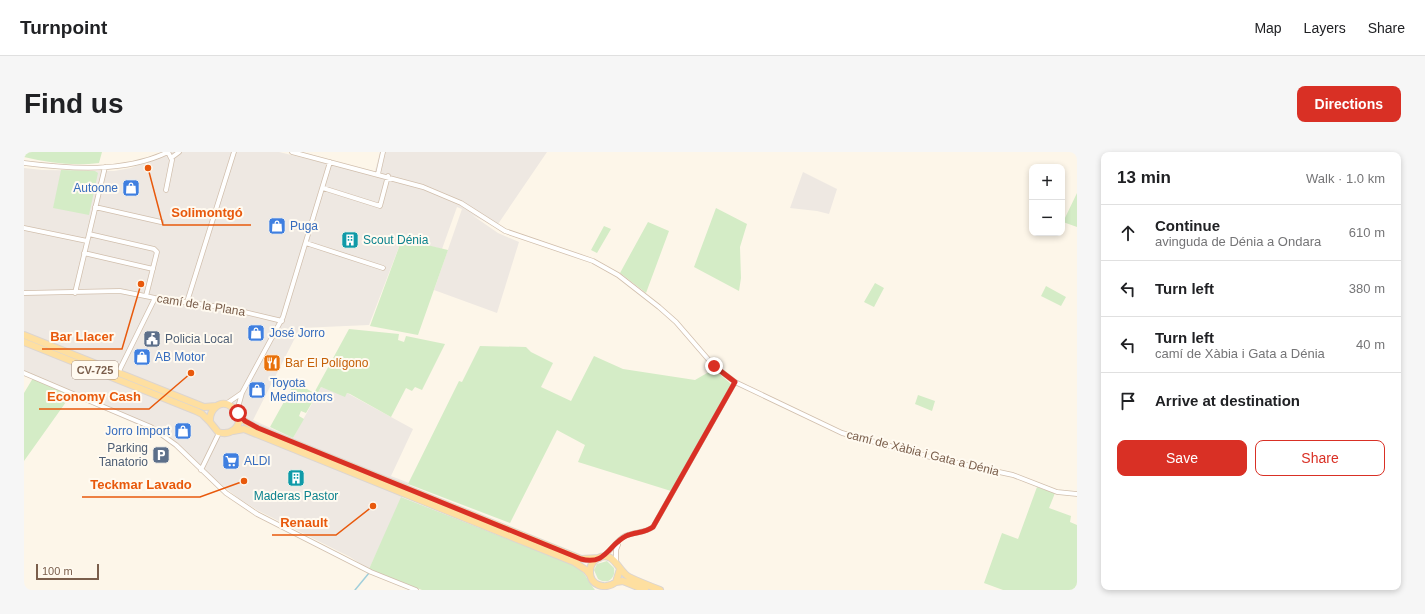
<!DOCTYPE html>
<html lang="en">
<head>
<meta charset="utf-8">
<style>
	body { margin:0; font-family:Helvetica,sans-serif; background:#f6f6f6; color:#202124 }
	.controls { position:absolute; right:12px; top:12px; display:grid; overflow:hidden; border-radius:8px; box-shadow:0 2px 6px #0003 }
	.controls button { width:36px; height:36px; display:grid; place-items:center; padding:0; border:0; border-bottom:1px solid #e0e0e0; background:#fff; color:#202124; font:20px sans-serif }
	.scale { position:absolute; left:12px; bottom:10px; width:63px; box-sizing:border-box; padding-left:4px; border:2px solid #7a5e4b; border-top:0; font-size:11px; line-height:14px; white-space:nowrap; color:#7a5e4b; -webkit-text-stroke:3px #fffaf0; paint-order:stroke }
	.stop { position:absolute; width:12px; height:12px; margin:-9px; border:3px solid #d93025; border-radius:50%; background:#fff }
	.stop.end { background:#d93025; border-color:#fff; box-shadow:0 1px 4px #0008 }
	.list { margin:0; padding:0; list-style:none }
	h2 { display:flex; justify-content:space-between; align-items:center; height:52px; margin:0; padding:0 16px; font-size:17px }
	h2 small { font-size:13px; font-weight:400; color:#757577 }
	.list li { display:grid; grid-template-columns:26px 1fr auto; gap:12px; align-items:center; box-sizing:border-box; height:56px; padding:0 16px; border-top:1px solid #e0e0e0 }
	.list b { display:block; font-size:15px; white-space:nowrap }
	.list p { margin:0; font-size:13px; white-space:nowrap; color:#757577 }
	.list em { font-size:13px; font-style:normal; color:#757577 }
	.actions { display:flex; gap:8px; padding:12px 16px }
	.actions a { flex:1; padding:9px 0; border:1px solid #d93025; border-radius:8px; text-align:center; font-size:14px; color:#d93025 }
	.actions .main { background:#d93025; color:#fff }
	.icon { flex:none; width:22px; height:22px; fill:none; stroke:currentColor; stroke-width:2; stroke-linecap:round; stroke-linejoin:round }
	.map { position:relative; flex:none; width:1053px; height:438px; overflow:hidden; border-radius:8px }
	header { display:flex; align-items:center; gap:24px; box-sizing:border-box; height:56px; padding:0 20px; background:#fff; border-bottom:1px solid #e0e0e0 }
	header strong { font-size:19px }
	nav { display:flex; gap:22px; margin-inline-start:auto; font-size:14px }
	.intro { display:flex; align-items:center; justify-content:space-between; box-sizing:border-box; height:96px; padding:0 24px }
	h1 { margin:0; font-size:28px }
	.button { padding:10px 18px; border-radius:8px; background:#d93025; color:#fff; font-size:14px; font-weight:700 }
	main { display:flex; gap:24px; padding:0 24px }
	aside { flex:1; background:#fff; border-radius:8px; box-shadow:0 2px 6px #0003 }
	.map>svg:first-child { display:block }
	.industrial { fill:#eee8e2 }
	.green { fill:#d4ecc6 }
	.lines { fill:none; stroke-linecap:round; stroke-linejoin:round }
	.stream { stroke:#a1cfdb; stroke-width:1.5 }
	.minor-casing { stroke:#d1bfad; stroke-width:5.5 }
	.primary-casing { stroke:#dcd5d0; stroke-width:8 }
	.minor { stroke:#fff; stroke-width:4 }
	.primary { stroke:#fedfa0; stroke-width:6 }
	.route { stroke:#d93025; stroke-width:5 }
	.labels { text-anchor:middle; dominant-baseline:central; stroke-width:4; stroke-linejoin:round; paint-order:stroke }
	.shield { fill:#fffaf0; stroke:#a28d7c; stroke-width:1 }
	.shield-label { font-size:11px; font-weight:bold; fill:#7a5e4b }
	.shop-label { font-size:12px; fill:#366cbe; stroke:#fffaf0; text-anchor:start }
	.culture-label { font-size:12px; fill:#0d838f; stroke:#fffaf0; text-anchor:start }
	.street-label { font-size:12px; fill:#7a5e4b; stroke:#fffaf0 }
	.service-label { font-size:12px; fill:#4e5e75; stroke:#fffaf0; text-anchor:start }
	.food-label { font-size:12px; fill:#c56008; stroke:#fffaf0; text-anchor:start }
	.leader { fill:none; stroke:#e8590c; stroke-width:1.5 }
	.callout-dot { fill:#e8590c; stroke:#fffaf0; stroke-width:1.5 }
	.callout-label { font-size:13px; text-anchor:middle; font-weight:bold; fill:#e8590c; stroke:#fffaf0; stroke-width:4; stroke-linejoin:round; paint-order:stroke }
</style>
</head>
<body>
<header>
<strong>Turnpoint</strong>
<nav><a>Map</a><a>Layers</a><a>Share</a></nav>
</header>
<div class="intro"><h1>Find us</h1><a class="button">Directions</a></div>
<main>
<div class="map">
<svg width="1053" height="438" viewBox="0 0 1053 438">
	<rect width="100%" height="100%" fill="#fdf6e9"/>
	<path class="industrial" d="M148,0H255L350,23L356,0H523L472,75L448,63L474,81L495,90L473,161L410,138L438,57L433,55L418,97L378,87L345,173L276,176L229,268L269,286L297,235L321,244L323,241L389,277L367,324L385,331L345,417L326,405L233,358L214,346L178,317L164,302L128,279L0,223V16L18,18L90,19L107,16Z
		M779,20L813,37L805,62L793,59L766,56Z"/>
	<path class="green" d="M0,0H78L75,11C50,14 25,11 0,5Z
		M37,18L71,19L74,21L65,63L29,56Z
		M1053,41V75L1039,70Z
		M692,56L723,72L716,95L717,126L715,139L670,115Z
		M624,70L645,79L622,141L596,121Z
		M580,74L587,77L573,101L567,98Z
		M378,87L424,98L394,183L346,174Z
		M851,131L860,136L850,155L840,150Z
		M1022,134L1042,145L1037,154L1017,144Z
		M325,177L375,182L374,188L380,190L382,184L421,192L398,238L391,235L388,239L382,236L367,265L326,242L323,241L321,245L297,235L282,261L277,259L275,264L280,267L269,286L246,275L271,230L290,241Z
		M456,194L502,195L507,200L529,211L517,235L547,249L570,204L599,217L671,228L690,217L707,232L647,339L554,310L561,293L533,278L486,371L384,332L435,229L438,230Z
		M9,226L47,243L0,309V241Z
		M894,243L911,249L908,259L891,252Z
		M1013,335L1031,341L1025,356L1047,364L1046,370L1053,373V438H979L960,431L978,381L994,387Z
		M377,345L552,414C561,420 564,429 571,438H398L345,417Z
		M583,409L590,416C592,427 583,433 574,427L570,418L573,412Z"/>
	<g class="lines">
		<path class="stream" d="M331,438L345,421"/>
		<defs>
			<path id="minor" d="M268,0L399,35L437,51L481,79L569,109L594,123L635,155L652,170L690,214L711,230L818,281L910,306L989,323L1033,340L1053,342
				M147,6L155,0
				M0,11C47,17 101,21 144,0
				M354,22L359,0
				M299,36L356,54L364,24
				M142,38L148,8L144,0
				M71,55L137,70
				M0,76L63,89
				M65,82L130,97L133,100L122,144
				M282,91L359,116
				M60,101L129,117
				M0,141L96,139L131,146L204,156L258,169
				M51,141L81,15
				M163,150L210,0
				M0,221L127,275L152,293L202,341L233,362L347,420L392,438
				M94,221L131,146
				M202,252L218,241
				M213,259L218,241L259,165L306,10
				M177,318L195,281
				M580,404C587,398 593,388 601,384C610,380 621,381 629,375L711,230
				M592,409V398L594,393"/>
			<path id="primary" d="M0,183L180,255L192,254
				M0,190L172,259L178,262L186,270
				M215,263C217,276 206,284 194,280L186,270C185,258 196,246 208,255C212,257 213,261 216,265C222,271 228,274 235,277L557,407L575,406
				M209,279L220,277L550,410L562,418L566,423
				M596,417L592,430C582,438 565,434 566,419C566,413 569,409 574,406C590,398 594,419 605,425C615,430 626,434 636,438
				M592,430L599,429L621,438"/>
		</defs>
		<use href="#minor" class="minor-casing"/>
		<use href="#primary" class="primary-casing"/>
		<use href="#minor" class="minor"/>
		<use href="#primary" class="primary"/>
	</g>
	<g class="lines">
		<path class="route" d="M214,261L221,269L234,276L557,407C582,414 585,392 602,384C611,380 621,381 629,375L711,230L690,214"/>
	</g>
	<defs>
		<symbol id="shop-square" viewBox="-11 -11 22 22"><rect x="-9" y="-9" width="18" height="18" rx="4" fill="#3f7fe0" stroke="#fffaf0"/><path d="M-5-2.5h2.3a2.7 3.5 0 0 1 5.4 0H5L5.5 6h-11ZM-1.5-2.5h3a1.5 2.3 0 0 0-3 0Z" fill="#fff"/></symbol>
		<symbol id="building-square" viewBox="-11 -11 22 22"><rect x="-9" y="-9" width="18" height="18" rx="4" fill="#0f9aa8" stroke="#fffaf0"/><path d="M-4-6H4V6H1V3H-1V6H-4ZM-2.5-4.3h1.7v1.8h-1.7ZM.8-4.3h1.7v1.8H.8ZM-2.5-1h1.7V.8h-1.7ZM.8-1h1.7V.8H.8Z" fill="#fff"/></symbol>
		<symbol id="civic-square" viewBox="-11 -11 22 22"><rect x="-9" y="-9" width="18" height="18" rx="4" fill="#5c6f8a" stroke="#fffaf0"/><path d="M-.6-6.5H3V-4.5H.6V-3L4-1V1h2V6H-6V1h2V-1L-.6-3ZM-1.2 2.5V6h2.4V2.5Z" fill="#fff"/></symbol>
		<symbol id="restaurant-square" viewBox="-11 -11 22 22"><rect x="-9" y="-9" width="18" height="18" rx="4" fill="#e8710a" stroke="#fffaf0"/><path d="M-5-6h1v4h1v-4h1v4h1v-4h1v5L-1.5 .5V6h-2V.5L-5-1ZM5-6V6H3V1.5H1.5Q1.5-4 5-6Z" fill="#fff"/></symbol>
		<symbol id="parking-square" viewBox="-11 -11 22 22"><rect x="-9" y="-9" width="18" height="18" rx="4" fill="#5c6f8a" stroke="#fffaf0"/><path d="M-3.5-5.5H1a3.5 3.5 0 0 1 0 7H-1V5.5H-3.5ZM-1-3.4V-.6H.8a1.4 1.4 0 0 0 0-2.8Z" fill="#fff"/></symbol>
		<symbol id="supermarket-square" viewBox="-11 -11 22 22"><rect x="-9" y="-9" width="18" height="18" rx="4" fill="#3f7fe0" stroke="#fffaf0"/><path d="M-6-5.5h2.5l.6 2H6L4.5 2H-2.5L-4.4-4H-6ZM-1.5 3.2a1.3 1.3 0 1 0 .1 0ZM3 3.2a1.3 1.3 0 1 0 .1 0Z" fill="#fff"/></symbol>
	</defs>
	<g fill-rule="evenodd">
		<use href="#shop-square" x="97" y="26" width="20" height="20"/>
		<use href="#shop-square" x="243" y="64" width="20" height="20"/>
		<use href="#building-square" x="316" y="78" width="20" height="20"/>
		<use href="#shop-square" x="222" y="171" width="20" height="20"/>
		<use href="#civic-square" x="118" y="177" width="20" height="20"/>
		<use href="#shop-square" x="108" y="195" width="20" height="20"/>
		<use href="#restaurant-square" x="238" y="201" width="20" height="20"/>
		<use href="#shop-square" x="223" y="228" width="20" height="20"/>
		<use href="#shop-square" x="149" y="269" width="20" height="20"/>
		<use href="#parking-square" x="127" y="293" width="20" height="20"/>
		<use href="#supermarket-square" x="197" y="299" width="20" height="20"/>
		<use href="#building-square" x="262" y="316" width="20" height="20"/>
	</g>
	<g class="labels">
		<rect class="shield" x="48" y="209" width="46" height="18" rx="3"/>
		<g class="shield-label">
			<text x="71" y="218">CV-725</text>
		</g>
		<g class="shop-label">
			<text x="94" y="36" text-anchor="end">Autoone</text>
			<text x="266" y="74">Puga</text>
			<text x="245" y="181">José Jorro</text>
			<text x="131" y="205">AB Motor</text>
			<text x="246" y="231">Toyota<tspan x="246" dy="14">Medimotors</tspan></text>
			<text x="146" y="279" text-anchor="end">Jorro Import</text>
			<text x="220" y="309">ALDI</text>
		</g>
		<g class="culture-label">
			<text x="339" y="88">Scout Dénia</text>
			<text x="272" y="344" text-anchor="middle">Maderas Pastor</text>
		</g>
		<g class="street-label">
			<text transform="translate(177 153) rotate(9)">camí de la Plana</text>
			<text transform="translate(899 301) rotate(14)">camí de Xàbia i Gata a Dénia</text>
		</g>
		<g class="service-label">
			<text x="141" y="187">Policia Local</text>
			<text x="124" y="296" text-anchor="end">Parking<tspan x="124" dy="14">Tanatorio</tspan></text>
		</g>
		<g class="food-label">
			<text x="261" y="211">Bar El Polígono</text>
		</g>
	</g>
	<path class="leader" d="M124 16L139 73H227M117 132L98 197H18M167 221L125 257H15M220 329L176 345H58M349 354L312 383H248"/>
	<g class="callout-dot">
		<circle cx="124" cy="16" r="4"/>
		<circle cx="117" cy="132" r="4"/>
		<circle cx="167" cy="221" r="4"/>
		<circle cx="220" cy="329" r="4"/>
		<circle cx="349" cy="354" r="4"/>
	</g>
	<g class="callout-label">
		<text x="183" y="65">Solimontgó</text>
		<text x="58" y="189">Bar Llacer</text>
		<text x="70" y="249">Economy Cash</text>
		<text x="117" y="337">Teckmar Lavado</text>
		<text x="280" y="375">Renault</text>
	</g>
</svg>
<div class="controls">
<button>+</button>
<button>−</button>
</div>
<div class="scale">100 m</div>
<div class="stop" style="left:214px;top:261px"></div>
<div class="stop end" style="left:690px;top:214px"></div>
</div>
<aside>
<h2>13 min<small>Walk · 1.0 km</small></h2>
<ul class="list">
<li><svg class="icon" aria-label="ahead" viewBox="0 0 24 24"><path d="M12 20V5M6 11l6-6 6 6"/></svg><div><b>Continue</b><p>avinguda de Dénia a Ondara</p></div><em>610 m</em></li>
<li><svg class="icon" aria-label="left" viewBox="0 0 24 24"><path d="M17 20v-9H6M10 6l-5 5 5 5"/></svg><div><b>Turn left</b></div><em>380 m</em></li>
<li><svg class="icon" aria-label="left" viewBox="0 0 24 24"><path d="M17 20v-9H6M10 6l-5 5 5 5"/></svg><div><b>Turn left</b><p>camí de Xàbia i Gata a Dénia</p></div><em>40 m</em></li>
<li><svg class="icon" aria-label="arrive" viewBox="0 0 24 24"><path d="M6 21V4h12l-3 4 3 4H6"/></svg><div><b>Arrive at destination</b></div></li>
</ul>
<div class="actions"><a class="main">Save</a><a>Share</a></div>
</aside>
</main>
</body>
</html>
